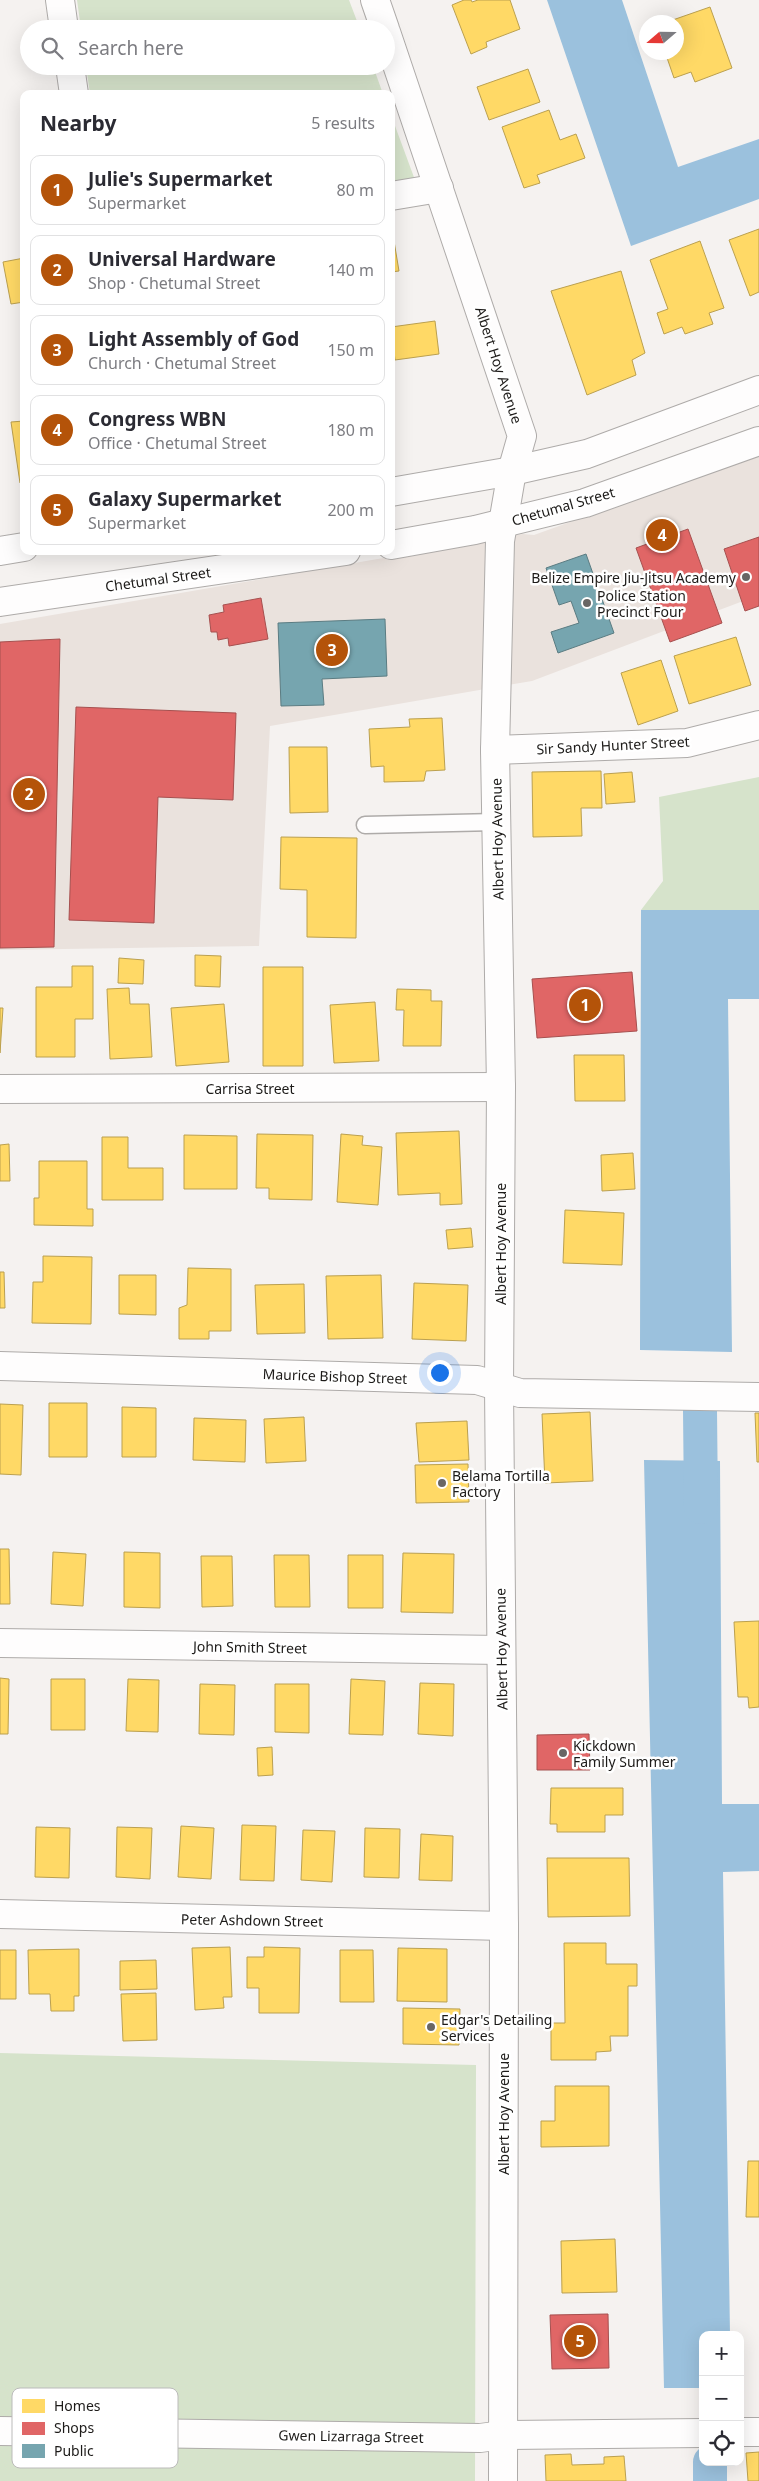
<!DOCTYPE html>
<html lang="en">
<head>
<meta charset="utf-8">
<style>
	body { margin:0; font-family:"Noto Sans",sans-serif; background:#f2f2f3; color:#2b2b33 }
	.controls { position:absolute; right:15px; bottom:15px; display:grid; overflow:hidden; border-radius:10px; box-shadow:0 5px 20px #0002 }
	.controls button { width:45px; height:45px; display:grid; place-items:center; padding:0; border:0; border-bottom:1px solid #e1e1e2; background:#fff; color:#2b2b33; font:25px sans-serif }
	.compass { position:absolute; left:639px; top:15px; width:45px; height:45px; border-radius:50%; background:#fff; box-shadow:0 5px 20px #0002; rotate:250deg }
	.you { position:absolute; left:439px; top:1372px; width:18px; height:18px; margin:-12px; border:4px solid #fff; border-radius:50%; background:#1a73e8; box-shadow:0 0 0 8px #1a73e833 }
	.badge { display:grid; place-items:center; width:32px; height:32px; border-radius:50%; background:#b45309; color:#fff; font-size:16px; font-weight:700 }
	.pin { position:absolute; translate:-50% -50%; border:2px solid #fff; box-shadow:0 1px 5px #0006 }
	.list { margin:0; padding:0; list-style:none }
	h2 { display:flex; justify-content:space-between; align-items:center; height:65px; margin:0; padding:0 20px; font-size:21px }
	h2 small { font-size:16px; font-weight:400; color:#7c7c81 }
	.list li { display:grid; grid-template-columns:32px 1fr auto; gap:15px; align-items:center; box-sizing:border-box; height:70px; margin:0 10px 10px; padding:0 10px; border:1px solid #e1e1e2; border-radius:10px }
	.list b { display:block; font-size:19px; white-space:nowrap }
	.list p { margin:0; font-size:16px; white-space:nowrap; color:#7c7c81 }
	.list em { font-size:16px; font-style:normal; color:#7c7c81 }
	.icon { flex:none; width:28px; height:28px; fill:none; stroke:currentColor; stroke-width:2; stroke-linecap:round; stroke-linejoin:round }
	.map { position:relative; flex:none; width:759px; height:2481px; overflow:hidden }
	.search { position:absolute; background:#fff; box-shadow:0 5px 20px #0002; left:20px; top:20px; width:375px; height:55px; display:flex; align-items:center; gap:12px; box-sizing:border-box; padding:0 18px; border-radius:28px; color:#7c7c81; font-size:19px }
	.panel { position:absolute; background:#fff; box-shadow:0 5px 20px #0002; left:20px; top:90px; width:375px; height:465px; border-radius:10px }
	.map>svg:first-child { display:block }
	.built { fill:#eae2dd }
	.green { fill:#d6e3cb }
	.water { fill:#9bc1dd }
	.homes { fill:#ffd966; stroke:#bba04f }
	.shops { fill:#e06666; stroke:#a6504f }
	.public { fill:#76a5af; stroke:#5b7c82 }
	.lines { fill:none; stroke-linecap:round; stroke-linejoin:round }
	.canal { stroke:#9bc1dd; stroke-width:34 }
	.service-casing { stroke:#aeaba9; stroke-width:19 }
	.minor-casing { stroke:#aeaba9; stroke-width:30 }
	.tertiary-casing { stroke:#aeaba9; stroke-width:30 }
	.trunk-casing { stroke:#aeaba9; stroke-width:30 }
	.service { stroke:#fefdfd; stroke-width:16 }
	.minor { stroke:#fefdfd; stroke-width:28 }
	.tertiary { stroke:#fefdfd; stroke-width:28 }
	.trunk { stroke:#fefdfd; stroke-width:28 }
	.poi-dot { fill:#696664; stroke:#fff; stroke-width:2 }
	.labels { text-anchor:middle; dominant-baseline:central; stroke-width:5; stroke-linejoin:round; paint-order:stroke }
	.street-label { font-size:14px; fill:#1d1b19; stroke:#fff }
	.poi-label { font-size:14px; fill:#1d1b19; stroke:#fff; text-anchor:start }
	.key { fill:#fff; stroke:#bbbbba; stroke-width:1 }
	.key-label { font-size:14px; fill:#1d1b19 }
</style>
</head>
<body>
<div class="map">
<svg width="759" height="2481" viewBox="0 0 759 2481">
	<rect width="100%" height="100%" fill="#f5f2f0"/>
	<path class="built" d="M759,454V595L532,681L270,726L259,946L0,950V624L523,534L534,535Z"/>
	<path class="green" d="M77,0H349L360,29H81Z
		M86,66H373L383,94H90Z
		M391,115L415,180L391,183Z
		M759,777V910H641L663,881L659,797Z
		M0,2053L476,2065L475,2481H0Z"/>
	<path class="water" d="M547,0H622L678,167L759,139V199L631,246Z
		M641,910H759V999H728L732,1352L640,1350Z
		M644,1460L720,1461L722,1804H759V1871L723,1872L730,2335H703V2388H664Z"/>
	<path class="homes" d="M464,0H471L472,2L478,0H510L520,29L486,42L487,47L471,54L452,5Z
		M710,7L732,68L695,82L691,72L674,78L665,52H676V22H667Z
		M528,69L540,102L489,120L477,87Z
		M549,110L560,140L576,134L585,158L537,175L540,183L524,188L502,127Z
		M391,223L399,271L391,272Z
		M759,229V292L750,296L729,240Z
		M700,241L724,308L709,313L713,324L685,334L682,327L664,334L657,313L668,309L650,260Z
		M24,258V302L11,304L3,262Z
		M621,271L645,353L632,360L636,375L587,395L551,291Z
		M435,321L439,354L395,360L391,327Z
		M24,421V483H20L11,422Z
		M736,637L751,685L689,704L674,656Z
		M661,660L678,711L638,725L621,673Z
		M442,718L445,770L426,771L424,781L384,782V766L371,767L369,729L410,727L409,719Z
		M289,747H327L328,812L290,813Z
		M601,771L602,808H581L582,836L533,837L532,772Z
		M632,772L635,802L606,804L604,774Z
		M281,837L357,838L356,938L307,937V890L280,889Z
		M195,955L221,956L220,987L195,986Z
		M119,958L144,960L143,984L118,983Z
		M72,966H93V1019H75V1057H36V987H72Z
		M263,967H303V1066H263Z
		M129,988L130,1004H149L152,1057L110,1059L107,989Z
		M397,989L431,990V1001H442L441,1046H403L404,1010H396Z
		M375,1002L379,1061L334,1063L330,1005Z
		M224,1004L229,1062L176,1066L171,1008Z
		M0,1008H3L0,1053Z
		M574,1055H624L625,1101H575Z
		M459,1131L462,1204L440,1205V1193L398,1195L396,1133Z
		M257,1134L313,1135L312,1200L269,1199V1188H256Z
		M341,1134L363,1136L362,1145L382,1147L378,1205L337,1202Z
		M184,1135L237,1136V1189H184Z
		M102,1137H128V1168H163V1200H102Z
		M9,1144L10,1181H0V1145Z
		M633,1153L635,1189L602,1191L601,1155Z
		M39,1161H87V1209H93V1226L34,1225V1198H39Z
		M565,1210L624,1213L622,1265L563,1263Z
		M471,1228L473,1247L448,1249L446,1230Z
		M43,1256L92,1257L91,1324L32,1323L33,1282H43Z
		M188,1268L231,1269V1331H209V1339H179V1308L187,1305Z
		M0,1272H4L5,1308H0Z
		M119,1275H156V1315L119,1314Z
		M381,1275L383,1338L328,1339L326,1276Z
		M414,1283L468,1285L466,1341L412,1339Z
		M304,1284L305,1333L257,1334L255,1285Z
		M49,1403H87V1457H49Z
		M0,1404L23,1405L21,1475L0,1474Z
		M122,1407L156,1408V1457H122Z
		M590,1412L593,1481L545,1483L542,1414Z
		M755,1413H759V1462H757Z
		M304,1417L306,1461L266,1463L264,1419Z
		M194,1418L246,1420L245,1462L193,1460Z
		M467,1421L469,1460L419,1462L416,1423Z
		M468,1464L469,1502L416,1503L415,1465Z
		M0,1549H9L10,1604H0Z
		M53,1552L86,1554L83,1606L51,1604Z
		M124,1552L160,1553V1608L124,1607Z
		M403,1553L454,1554L453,1613L401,1612Z
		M274,1555H309L310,1607H275Z
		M348,1555H383V1608H348Z
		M201,1556H232L233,1606L202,1607Z
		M759,1621V1707L749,1708L748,1697H738L734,1622Z
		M0,1678L9,1679L8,1734H0Z
		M51,1679H85V1730H51Z
		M128,1679L159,1680L158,1732L126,1731Z
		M351,1679L385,1681L383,1735L349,1734Z
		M420,1683L454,1684L453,1736L418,1734Z
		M200,1684L235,1685L234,1735L199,1734Z
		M275,1684H309V1733L275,1732Z
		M272,1747L273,1775L258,1776L257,1748Z
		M551,1788H623V1815H605V1832H557V1824H550Z
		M242,1825L276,1826L274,1881L240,1880Z
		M181,1826L214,1828L211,1879L178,1877Z
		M36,1827L70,1828L69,1878L35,1877Z
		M117,1827L152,1828L150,1879L116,1877Z
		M365,1828L400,1829L399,1878L364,1877Z
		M303,1830L335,1831L332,1882L301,1880Z
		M421,1834L453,1836L452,1881L419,1880Z
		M547,1858H629L630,1916L548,1917Z
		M564,1943H606V1964H637V1986H628V2036H610L611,2051L596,2052V2060H551V2023H565Z
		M230,1947L232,1997H223L224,2008L195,2010L192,1948Z
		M264,1947L300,1948L299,2013H259V1988H247V1957H264Z
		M398,1948L447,1949V2002L397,2001Z
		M79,1949V1996H74V2011H51L50,1994H29L28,1950Z
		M0,1950H16V1999H0Z
		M340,1950H373L374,2002H340Z
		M156,1960L157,1989L120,1990V1961Z
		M156,1993L157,2040L123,2041L121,1994Z
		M403,2008L460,2009L459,2045L403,2044Z
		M555,2086H609V2146L541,2147V2121H555Z
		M748,2161H759V2217H746Z
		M615,2239L617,2292L562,2293L561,2241Z
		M759,2452V2481H748L746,2453Z
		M571,2454L572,2465L604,2464V2457L624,2456L626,2481H546L545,2455Z"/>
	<path class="shops" d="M688,529L722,623L670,642L636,548Z
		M759,537V606L745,611L724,549Z
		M261,598L268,639L229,646L228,638L218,640L217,632H211L209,615L224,612L223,605Z
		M60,639L54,947L0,948V642Z
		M76,707L236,713L233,800L158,797L154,923L69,920Z
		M632,972L637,1031L537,1038L532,979Z
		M589,1734L590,1770H537V1735Z
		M608,2314L609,2368L552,2369L550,2315Z"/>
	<path class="public" d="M586,554L614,633L558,653L551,632L579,623L571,601L559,605L546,568Z
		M385,619L387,676L322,679L324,705L281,706L278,623Z"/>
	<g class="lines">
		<path class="canal" d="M700,1410L701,1507
			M710,2462V2481"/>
		<defs>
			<path id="service" d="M365,825L496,822"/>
			<path id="minor" d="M60,0L64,29
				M70,66L74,94
				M391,196L439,188
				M495,750L687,743L759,725
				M0,1089L501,1087
				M0,1366L477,1380L520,1393L759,1397
				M0,1643L501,1650
				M0,1914L504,1926
				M0,2431L480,2438L503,2435L703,2433
				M740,2432H759"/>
			<path id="tertiary" d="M375,0L385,29
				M386,32L522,436L512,471L500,541L495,750L501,1087L499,1387L504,1926L503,2481"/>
			<path id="trunk" d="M391,492L512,471L587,454L759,390
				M391,545L475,530L585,503L759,441
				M0,551L24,547
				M0,602L346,551"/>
		</defs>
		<use href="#service" class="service-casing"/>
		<use href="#minor" class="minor-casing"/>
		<use href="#tertiary" class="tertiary-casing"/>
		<use href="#trunk" class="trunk-casing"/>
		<use href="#service" class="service"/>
		<use href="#minor" class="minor"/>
		<use href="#tertiary" class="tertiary"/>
		<use href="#trunk" class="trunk"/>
	</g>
	<g class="poi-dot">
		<circle cx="746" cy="577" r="5"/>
		<circle cx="587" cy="603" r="5"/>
		<circle cx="442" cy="1483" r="5"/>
		<circle cx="563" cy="1753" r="5"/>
		<circle cx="431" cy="2027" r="5"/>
	</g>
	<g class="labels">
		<g class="street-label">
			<text transform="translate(499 365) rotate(72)">Albert Hoy Avenue</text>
			<text transform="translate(563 506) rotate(-16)">Chetumal Street</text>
			<text transform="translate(158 579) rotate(-8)">Chetumal Street</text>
			<text transform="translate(613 745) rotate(-3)">Sir Sandy Hunter Street</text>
			<text transform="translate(497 839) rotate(-91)">Albert Hoy Avenue</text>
			<text x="250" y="1088">Carrisa Street</text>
			<text transform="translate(500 1244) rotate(-90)">Albert Hoy Avenue</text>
			<text transform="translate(335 1376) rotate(2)">Maurice Bishop Street</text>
			<text transform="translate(250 1647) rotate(1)">John Smith Street</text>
			<text transform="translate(501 1649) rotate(-91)">Albert Hoy Avenue</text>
			<text transform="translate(252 1920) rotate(1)">Peter Ashdown Street</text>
			<text transform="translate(503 2114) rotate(-90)">Albert Hoy Avenue</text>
			<text transform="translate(351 2436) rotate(1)">Gwen Lizarraga Street</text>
		</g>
		<g class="poi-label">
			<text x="736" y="577" text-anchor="end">Belize Empire Jiu-Jitsu Academy</text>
			<text x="597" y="595">Police Station<tspan x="597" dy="16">Precinct Four</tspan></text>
			<text x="452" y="1475">Belama Tortilla<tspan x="452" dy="16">Factory</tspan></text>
			<text x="573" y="1745">Kickdown<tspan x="573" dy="16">Family Summer</tspan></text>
			<text x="441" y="2019">Edgar's Detailing<tspan x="441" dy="16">Services</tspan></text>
		</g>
	</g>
	<rect x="12" y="2388" width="166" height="80" rx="8" class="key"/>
	<rect x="22" y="2399" width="23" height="14" fill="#ffd966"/>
	<rect x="22" y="2422" width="23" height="13" fill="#e06666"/>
	<rect x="22" y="2444" width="23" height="14" fill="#76a5af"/>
	<g class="key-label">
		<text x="54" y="2411">Homes</text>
		<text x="54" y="2433">Shops</text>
		<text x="54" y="2456">Public</text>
	</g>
</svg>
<div class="controls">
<button>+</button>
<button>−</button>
<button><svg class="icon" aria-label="locate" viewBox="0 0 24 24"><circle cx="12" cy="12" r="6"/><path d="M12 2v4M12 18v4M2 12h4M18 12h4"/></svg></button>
</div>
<svg class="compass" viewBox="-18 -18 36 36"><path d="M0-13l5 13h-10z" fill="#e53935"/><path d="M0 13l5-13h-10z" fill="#7c7c81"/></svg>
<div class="you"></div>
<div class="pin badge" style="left:585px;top:1005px">1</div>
<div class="pin badge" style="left:29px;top:794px">2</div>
<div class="pin badge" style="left:332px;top:650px">3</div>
<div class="pin badge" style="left:662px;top:535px">4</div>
<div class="pin badge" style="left:580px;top:2341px">5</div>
<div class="search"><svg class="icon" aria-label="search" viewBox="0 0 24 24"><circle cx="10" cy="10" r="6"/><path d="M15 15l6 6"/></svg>Search here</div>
<section class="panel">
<h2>Nearby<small>5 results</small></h2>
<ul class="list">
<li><span class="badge">1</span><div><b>Julie's Supermarket</b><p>Supermarket</p></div><em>80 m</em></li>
<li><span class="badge">2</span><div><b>Universal Hardware</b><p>Shop · Chetumal Street</p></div><em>140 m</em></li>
<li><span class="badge">3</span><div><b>Light Assembly of God</b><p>Church · Chetumal Street</p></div><em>150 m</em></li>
<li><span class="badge">4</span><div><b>Congress WBN</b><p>Office · Chetumal Street</p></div><em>180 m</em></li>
<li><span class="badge">5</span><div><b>Galaxy Supermarket</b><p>Supermarket</p></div><em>200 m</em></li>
</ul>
</section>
</div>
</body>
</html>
